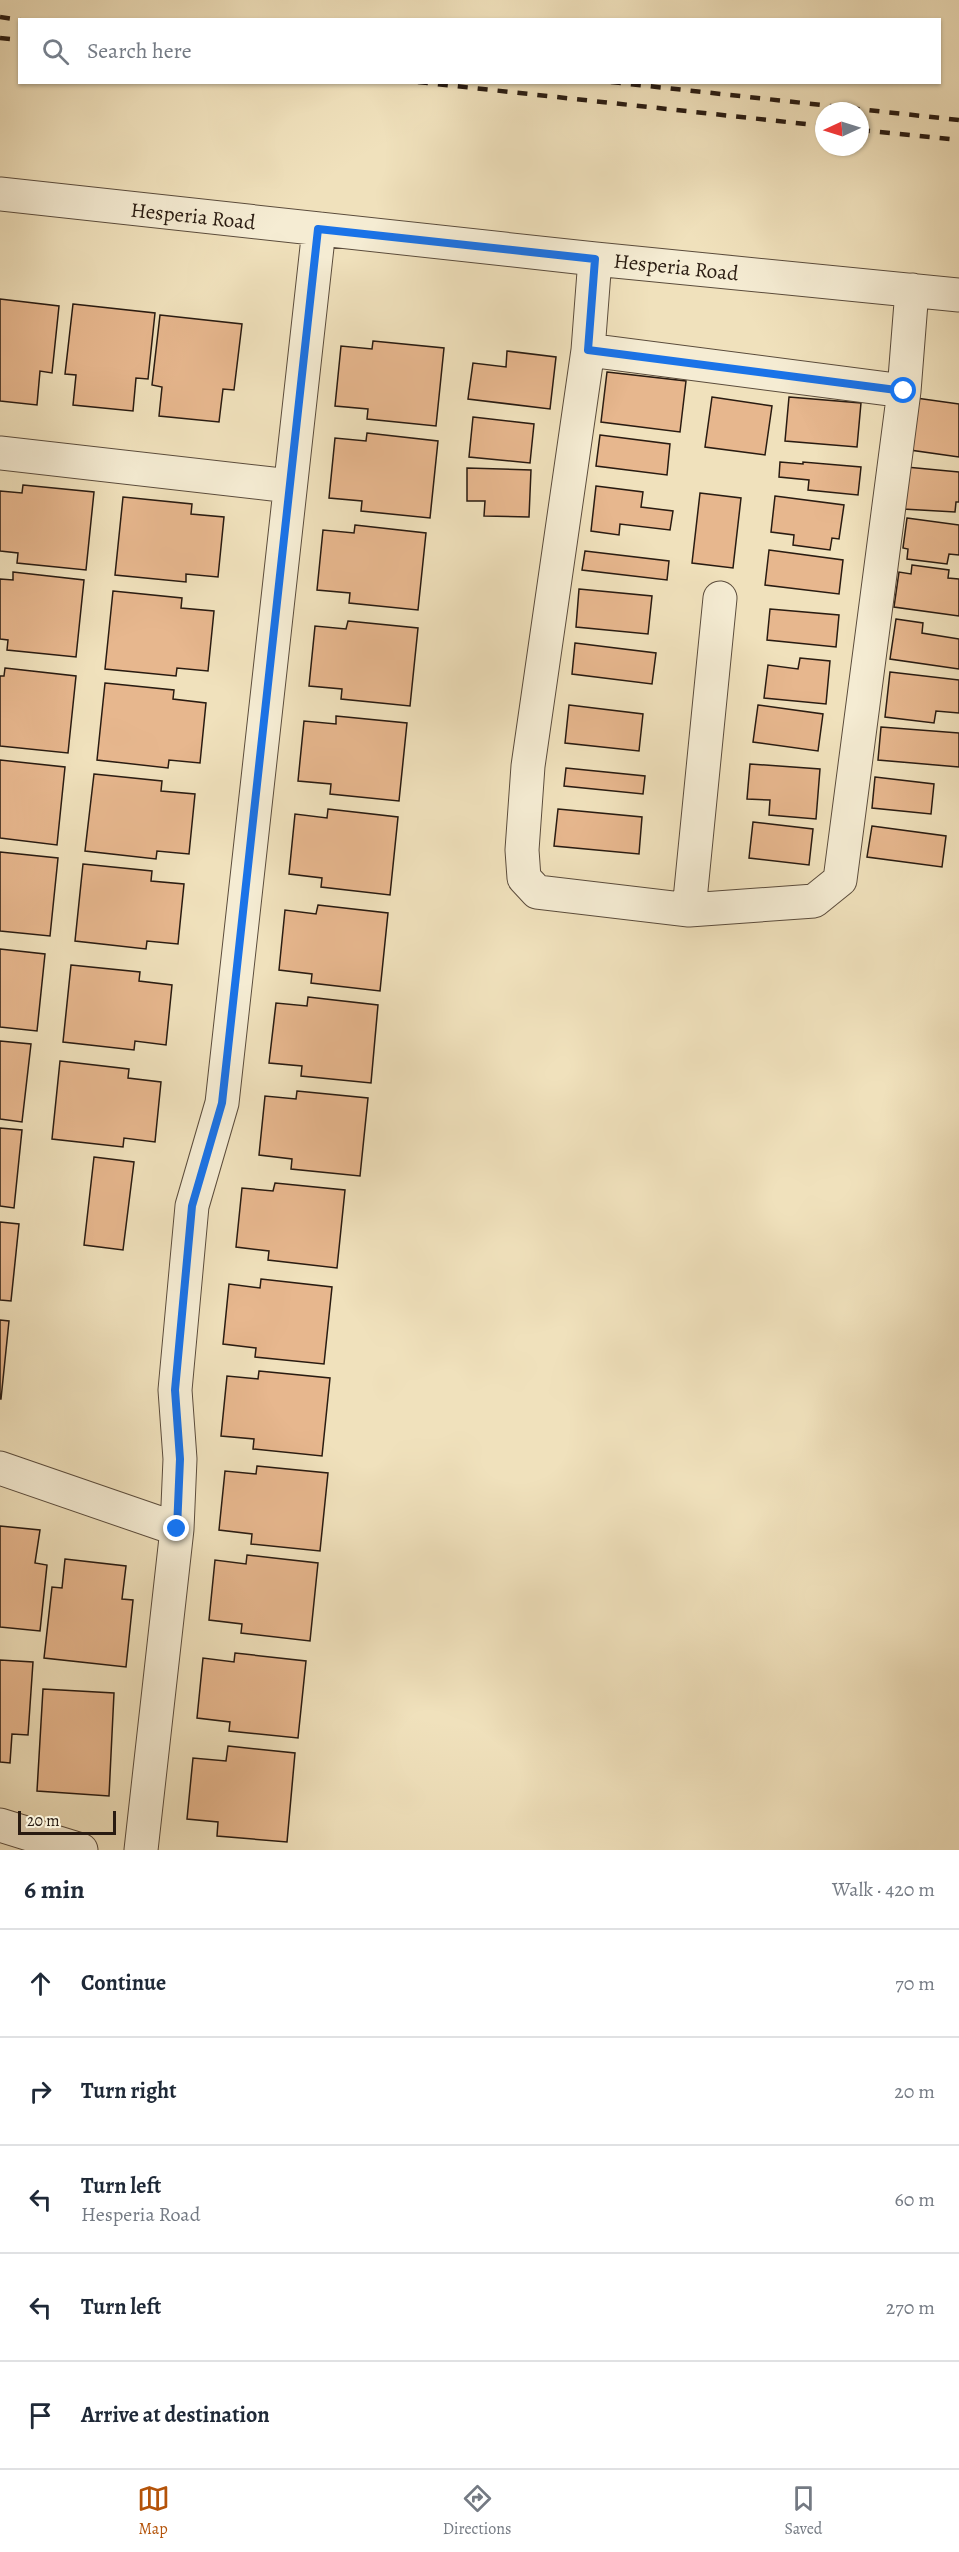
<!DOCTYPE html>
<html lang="en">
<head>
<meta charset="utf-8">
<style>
	body { margin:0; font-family:Alegreya,serif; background:#f2f2f3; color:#1f2937 }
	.compass { position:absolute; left:815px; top:102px; width:54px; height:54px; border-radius:50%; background:#fff; box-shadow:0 2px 4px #0004; rotate:266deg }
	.scale { position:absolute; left:18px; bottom:15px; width:98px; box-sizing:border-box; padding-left:6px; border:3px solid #291b11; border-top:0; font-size:16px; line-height:21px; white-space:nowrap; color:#291b11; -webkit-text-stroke:4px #f5ecd3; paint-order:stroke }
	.stop { position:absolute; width:18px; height:18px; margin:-14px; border:4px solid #1a73e8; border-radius:50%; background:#fff }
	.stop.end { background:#1a73e8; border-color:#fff; box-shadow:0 2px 6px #0008 }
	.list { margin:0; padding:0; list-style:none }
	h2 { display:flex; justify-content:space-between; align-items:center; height:78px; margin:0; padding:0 24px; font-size:26px }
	h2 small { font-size:20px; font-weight:400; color:#747a83 }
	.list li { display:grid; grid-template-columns:39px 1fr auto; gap:18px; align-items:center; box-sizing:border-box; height:108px; padding:0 24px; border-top:2px solid #e0e1e3 }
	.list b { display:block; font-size:22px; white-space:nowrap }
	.list p { margin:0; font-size:20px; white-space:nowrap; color:#747a83 }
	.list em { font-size:20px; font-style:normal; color:#747a83 }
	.icon { flex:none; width:33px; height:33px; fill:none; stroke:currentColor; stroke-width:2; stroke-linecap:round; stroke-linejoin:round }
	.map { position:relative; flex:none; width:959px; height:1850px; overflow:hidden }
	.search { position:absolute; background:#fff; box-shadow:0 2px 4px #0004; left:18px; right:18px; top:18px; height:66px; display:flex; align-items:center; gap:15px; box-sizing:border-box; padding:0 21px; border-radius:0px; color:#747a83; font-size:22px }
	.sheet { height:618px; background:#fff }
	nav { display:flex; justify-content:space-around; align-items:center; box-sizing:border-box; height:84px; border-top:2px solid #e0e1e3; background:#fff; font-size:16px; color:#747a83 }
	nav a { display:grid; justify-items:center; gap:3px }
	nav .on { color:#b45309 }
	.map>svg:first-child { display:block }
	.building { fill:#e7b78e; stroke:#291b11; stroke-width:1.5 }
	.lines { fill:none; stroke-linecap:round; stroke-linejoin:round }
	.minor-casing { stroke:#5b4c3c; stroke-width:35 }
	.minor { stroke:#f5ecd3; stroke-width:33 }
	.rail { stroke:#291b11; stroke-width:4.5; stroke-dasharray:10 10; stroke-linecap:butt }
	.route { stroke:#1a73e8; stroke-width:8 }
	.labels { text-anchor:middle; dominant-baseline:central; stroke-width:4.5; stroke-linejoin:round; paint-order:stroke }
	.street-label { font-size:21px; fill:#291b11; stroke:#f5ecd3 }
</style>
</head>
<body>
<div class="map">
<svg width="959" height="1850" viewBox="0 0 959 1850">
	<rect width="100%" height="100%" fill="#f0e1bc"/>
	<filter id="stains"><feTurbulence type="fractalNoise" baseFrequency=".00333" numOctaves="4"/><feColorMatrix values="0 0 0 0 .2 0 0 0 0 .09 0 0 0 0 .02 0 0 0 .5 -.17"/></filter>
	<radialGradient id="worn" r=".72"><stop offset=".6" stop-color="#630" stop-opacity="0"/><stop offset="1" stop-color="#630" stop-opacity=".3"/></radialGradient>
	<path class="building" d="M0,299L59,306L52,373L40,371L37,405L0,401Z
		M73,304L155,313L148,379L136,378L133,411L73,405L76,375L65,374Z
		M160,315L242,324L234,390L223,389L219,422L159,416L162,387L152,385Z
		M373,341L444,348L436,426L367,419L368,409L335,406L341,346L372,349Z
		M507,351L556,357L550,409L468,399L473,363L506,367Z
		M607,372L686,381L680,432L601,422Z
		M712,397L772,406L765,455L705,447Z
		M789,397L861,403L857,447L785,441Z
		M916,398L959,404V457L910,450Z
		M473,417L534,424L530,463L469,457Z
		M367,433L438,441L430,518L361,511L362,501L329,498L335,438L366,441Z
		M600,435L670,444L667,475L596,466Z
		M780,462L803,464V462L861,467L858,495L808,490L809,480L779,477Z
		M906,467L959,472V502H956L955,512L903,509Z
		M467,468L531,470L529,517L484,516L485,501H467Z
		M23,485L94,492L86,570L17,563L18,553L0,551V491L22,493Z
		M596,486L643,492L641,507L673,511L670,530L620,524L619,535L591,531Z
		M700,493L741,498L733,568L692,563Z
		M775,496L844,505L839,539L832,538L830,550L793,545L794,535L771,532Z
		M123,497L192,504L191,514L224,517L218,577L186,574V582L115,575Z
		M907,518L959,525V555L949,554L947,564L907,559L908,549L903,548Z
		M355,525L426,533L418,610L349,603L350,593L317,590L323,530L354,533Z
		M769,550L843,560L839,594L765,585Z
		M585,551L669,561L667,580L582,570Z
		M912,565L949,570L948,578L959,579V616L894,607L899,572L911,574Z
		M13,572L84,580L76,657L7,650L8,640L0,639V579L13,580Z
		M579,589L652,596L648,634L576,627Z
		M113,591L182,598L181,608L214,611L208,671L177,668L176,676L105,669Z
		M770,609L839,615L836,647L767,640Z
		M896,619L923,623L922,633L959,639V669L890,659Z
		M348,621L418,628L410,706L341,699L342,689L309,686L315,626L346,629Z
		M575,643L656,653L652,684L572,674Z
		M800,658L830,661L826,704L764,698L768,665L798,669Z
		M5,668L76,676L68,753L0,746V676H4Z
		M890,672L959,680V713L936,711L934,723L885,717Z
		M105,683L174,690L173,699L206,703L200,763L169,760L168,768L97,760Z
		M569,705L643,714L639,751L565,743Z
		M758,705L823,714L818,751L753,742Z
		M336,716L407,723L399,801L330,794L331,784L298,781L304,721L336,724Z
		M881,727L959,733V767L878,760Z
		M0,760L65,767L57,845L0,838Z
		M750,764L820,769L816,819L769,815L770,800L747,799Z
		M566,768L645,776L643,794L564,786Z
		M94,774L162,781L161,791L195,794L189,854L157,851L156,859L85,851Z
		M875,777L934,784L931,814L872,808Z
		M328,809L398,817L390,895L321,887L322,878L289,874L295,814L327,818Z
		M558,809L642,817L639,854L554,846Z
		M753,822L813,829L809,865L749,858Z
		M872,826L946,836L942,867L867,857Z
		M0,852L58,858L50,936L0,931Z
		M83,864L152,871L151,881L184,884L178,944L147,941L146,949L75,941Z
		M318,905L388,913L380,991L311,983L312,974L279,970L285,910L316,914Z
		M0,949L45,954L37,1031L0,1027Z
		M71,965L140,972L139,981L172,985L166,1045L135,1041L134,1050L63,1042Z
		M308,997L378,1005L371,1083L301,1076L302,1066L269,1063L276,1003L307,1006Z
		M0,1041L31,1044L22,1122L0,1119Z
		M60,1061L129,1069L128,1078L161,1082L155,1142L124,1138L123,1147L52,1139Z
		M297,1091L368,1098L360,1176L291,1169L292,1159L259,1155L265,1096L296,1099Z
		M0,1128L22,1130L14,1208L0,1206Z
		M94,1157L134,1162L123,1250L84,1245Z
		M275,1183L345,1190L337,1268L268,1260L269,1251L236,1247L242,1188L273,1191Z
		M0,1222L19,1224L11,1301L0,1300Z
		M261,1279L332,1287L324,1364L255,1357L256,1348L223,1344L229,1284L260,1288Z
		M0,1320L9,1321L1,1399H0Z
		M259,1371L330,1378L322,1456L253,1449L254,1439L221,1436L227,1376L258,1379Z
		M257,1466L328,1473L320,1551L251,1544L252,1534L219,1530L225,1471L256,1474Z
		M0,1526L40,1530L35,1563L47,1565L40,1631L0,1627Z
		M247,1555L318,1563L310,1641L241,1633L242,1624L209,1620L215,1560L246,1564Z
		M65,1559L126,1566L122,1599L133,1600L126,1667L44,1658L52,1587L62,1588Z
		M235,1653L306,1661L298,1738L229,1731L230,1722L197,1718L203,1658L234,1662Z
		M0,1660L33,1662L28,1735L12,1734L10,1763L0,1762Z
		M43,1689L114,1693L109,1796L37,1791Z
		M228,1746L295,1753L287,1842L217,1836L218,1822L187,1819L193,1758L226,1761Z"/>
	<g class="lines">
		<defs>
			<path id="minor" d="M0,194L595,259L959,295
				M595,259L588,350L528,766L522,850L524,878L537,892L689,910L814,901L840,880L904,391L912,290
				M588,350L904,391
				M0,453L290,486
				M689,910L720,598
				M0,1468L177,1529
				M0,1825L81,1850
				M141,1850L177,1529L180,1459L175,1390L192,1206L222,1103L319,229"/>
		</defs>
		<use href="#minor" class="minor-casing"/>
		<use href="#minor" class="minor"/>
		<path class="rail" d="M0,17L20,20
			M0,38L20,40
			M418,82L824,126
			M611,82L959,120
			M860,130L959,140"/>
	</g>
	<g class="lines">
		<path class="route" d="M177,1529L180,1459L175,1390L192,1206L222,1103L318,229L595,259L588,350L904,391"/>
	</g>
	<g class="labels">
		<g class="street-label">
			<text transform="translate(193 216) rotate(6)">Hesperia Road</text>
			<text transform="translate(676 267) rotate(6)">Hesperia Road</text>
		</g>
	</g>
	<rect width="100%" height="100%" filter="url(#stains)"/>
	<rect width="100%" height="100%" fill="url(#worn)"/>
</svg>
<svg class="compass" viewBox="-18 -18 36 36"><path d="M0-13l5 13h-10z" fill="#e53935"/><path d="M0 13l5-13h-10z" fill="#747a83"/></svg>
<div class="scale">20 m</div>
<div class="stop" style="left:904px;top:391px"></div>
<div class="stop end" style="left:177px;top:1529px"></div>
<div class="search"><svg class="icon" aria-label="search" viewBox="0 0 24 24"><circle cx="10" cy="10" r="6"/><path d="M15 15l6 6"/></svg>Search here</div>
</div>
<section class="sheet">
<h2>6 min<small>Walk · 420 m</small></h2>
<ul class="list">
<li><svg class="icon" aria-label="ahead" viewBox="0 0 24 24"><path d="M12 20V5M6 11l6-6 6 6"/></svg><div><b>Continue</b></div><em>70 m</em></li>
<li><svg class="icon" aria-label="right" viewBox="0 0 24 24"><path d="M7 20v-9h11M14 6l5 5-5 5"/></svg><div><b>Turn right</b></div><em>20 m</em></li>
<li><svg class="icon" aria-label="left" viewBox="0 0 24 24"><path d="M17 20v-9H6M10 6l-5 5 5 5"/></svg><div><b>Turn left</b><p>Hesperia Road</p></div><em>60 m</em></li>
<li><svg class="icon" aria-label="left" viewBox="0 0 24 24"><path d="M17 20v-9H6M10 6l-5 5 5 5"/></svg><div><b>Turn left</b></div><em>270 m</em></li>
<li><svg class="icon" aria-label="arrive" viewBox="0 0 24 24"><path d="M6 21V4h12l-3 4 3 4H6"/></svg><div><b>Arrive at destination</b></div></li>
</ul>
</section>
<nav>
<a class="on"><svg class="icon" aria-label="map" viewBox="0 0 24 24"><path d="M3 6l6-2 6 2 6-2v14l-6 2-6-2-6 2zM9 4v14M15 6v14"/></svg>Map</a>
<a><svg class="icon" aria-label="directions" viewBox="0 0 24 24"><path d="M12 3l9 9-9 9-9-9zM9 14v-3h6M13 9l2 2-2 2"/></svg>Directions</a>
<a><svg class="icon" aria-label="saved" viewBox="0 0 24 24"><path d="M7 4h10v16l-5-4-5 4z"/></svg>Saved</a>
</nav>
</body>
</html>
